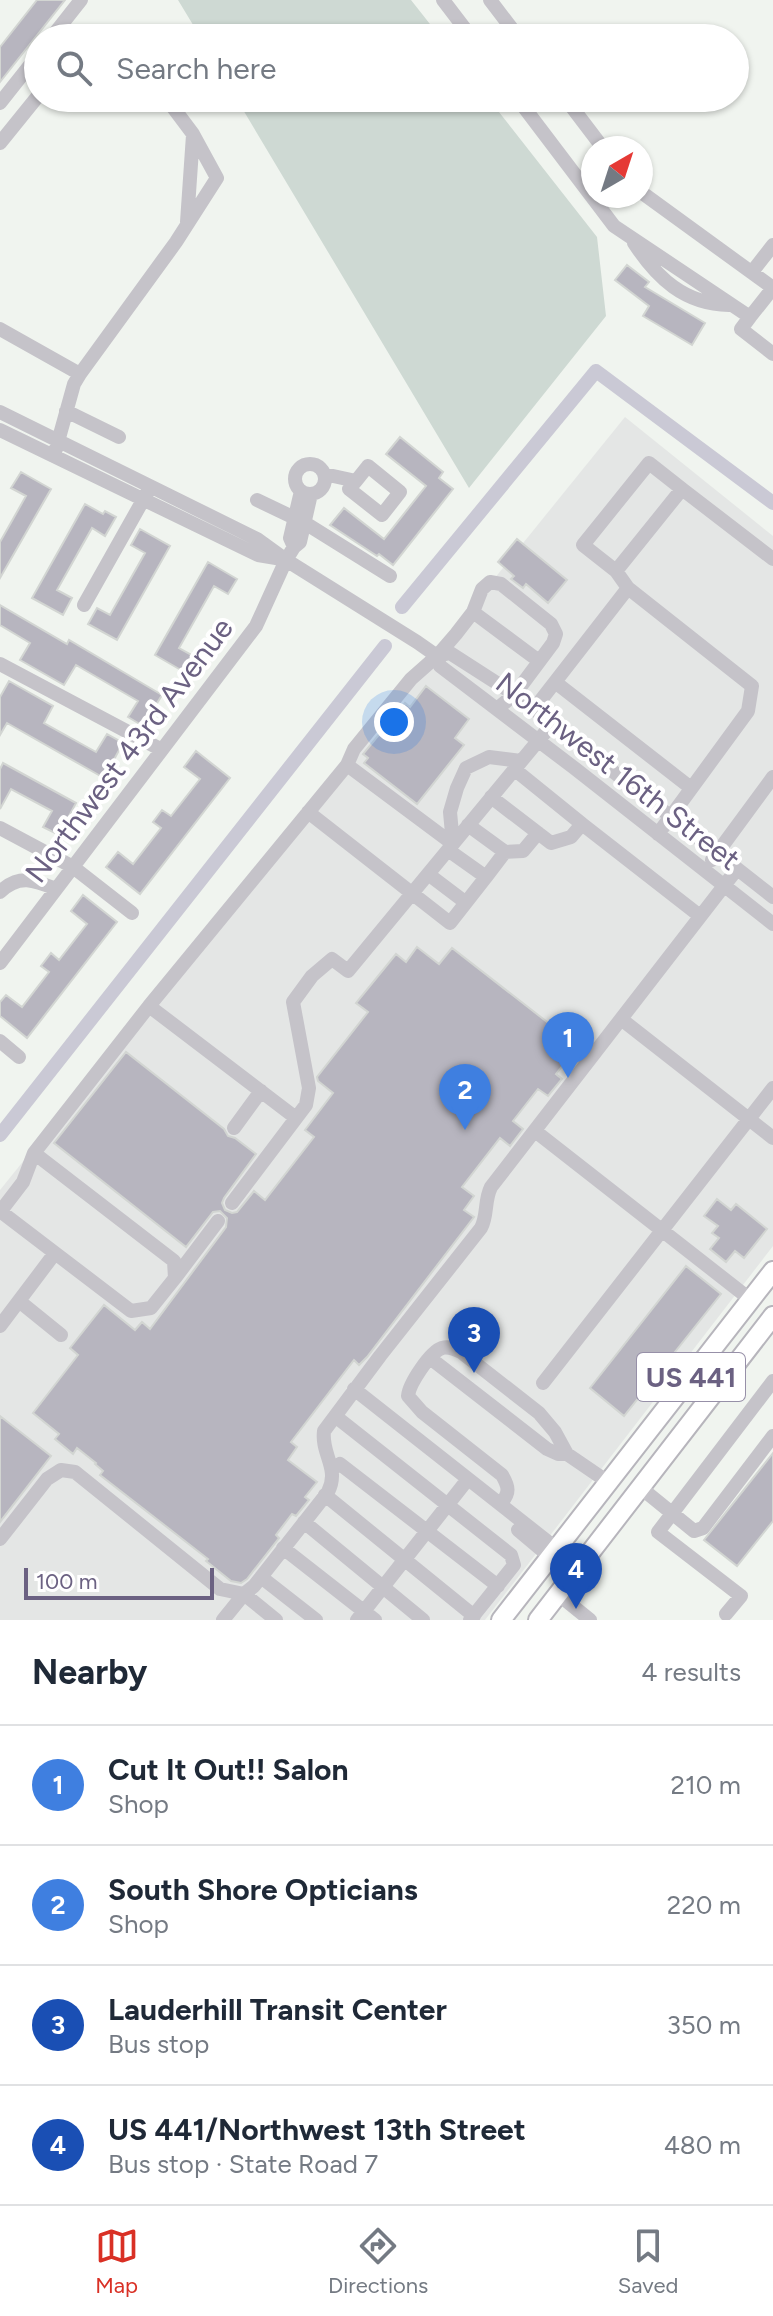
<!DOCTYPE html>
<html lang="en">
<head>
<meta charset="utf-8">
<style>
	body { margin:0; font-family:Figtree,sans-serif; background:#f2f2f3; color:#1f2937 }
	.compass { position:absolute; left:581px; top:136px; width:72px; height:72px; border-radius:50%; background:#fff; box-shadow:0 2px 6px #0004; rotate:39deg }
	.scale { position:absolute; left:24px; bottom:20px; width:190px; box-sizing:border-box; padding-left:8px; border:4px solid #6b6182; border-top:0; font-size:22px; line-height:28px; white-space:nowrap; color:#6b6182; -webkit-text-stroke:6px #fff; paint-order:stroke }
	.you { position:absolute; left:394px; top:722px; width:28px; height:28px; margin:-20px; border:6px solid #fff; border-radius:50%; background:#1a73e8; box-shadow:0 0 0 12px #1a73e833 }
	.badge { display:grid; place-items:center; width:52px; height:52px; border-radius:50%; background:#d93025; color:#fff; font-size:26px; font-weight:700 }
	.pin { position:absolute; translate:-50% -66px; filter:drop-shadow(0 2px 4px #0008) }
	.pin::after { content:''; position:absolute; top:42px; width:28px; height:24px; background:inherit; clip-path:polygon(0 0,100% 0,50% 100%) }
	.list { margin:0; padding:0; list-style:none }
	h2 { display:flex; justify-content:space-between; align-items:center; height:104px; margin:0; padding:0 32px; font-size:34px }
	h2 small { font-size:26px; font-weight:400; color:#747a83 }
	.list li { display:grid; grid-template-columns:52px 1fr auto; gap:24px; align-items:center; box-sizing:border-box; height:120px; padding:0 32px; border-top:2px solid #e0e1e3 }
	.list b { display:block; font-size:30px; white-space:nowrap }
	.list p { margin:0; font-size:26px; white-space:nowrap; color:#747a83 }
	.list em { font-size:26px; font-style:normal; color:#747a83 }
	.icon { flex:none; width:44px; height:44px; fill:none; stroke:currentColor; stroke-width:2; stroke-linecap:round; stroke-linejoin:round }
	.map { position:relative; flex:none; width:773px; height:1620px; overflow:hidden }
	.search { position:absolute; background:#fff; box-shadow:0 2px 6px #0004; left:24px; right:24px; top:24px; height:88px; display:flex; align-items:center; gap:20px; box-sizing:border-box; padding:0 28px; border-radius:44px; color:#747a83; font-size:30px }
	.sheet { height:584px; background:#fff }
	nav { display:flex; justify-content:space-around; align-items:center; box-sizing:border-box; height:112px; border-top:2px solid #e0e1e3; background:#fff; font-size:22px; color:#747a83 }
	nav a { display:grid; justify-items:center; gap:4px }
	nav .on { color:#d93025 }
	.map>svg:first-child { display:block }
	.built { fill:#e4e6e5 }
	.green { fill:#ced9d3 }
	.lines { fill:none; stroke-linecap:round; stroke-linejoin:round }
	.canal { stroke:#cac9d5; stroke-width:14 }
	.building { fill:#b7b5bf; stroke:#d2d5d2; stroke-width:2 }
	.major-casing { stroke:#b7b5bc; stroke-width:22 }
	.minor { stroke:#c5c3c9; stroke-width:14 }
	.major { stroke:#fff; stroke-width:18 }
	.labels { text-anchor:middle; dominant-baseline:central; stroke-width:8; stroke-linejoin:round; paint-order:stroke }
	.shield { fill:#fff; stroke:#9790a8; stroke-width:2 }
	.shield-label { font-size:28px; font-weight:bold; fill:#6b6182 }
	.street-label { font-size:30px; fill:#6b6182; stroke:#fff }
</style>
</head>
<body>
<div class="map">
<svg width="773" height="1620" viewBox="0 0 773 1620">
	<rect width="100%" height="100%" fill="#f0f4ef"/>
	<path class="built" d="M625,417L773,536V1246L485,1620H0V1190Z"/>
	<path class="green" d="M178,0H411L441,38H201Z
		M236,98H488L597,237L606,316L469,488Z"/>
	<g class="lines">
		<path class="canal" d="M402,607L596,371L773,503
			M0,1135L385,646"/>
	</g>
	<path class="building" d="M37,0H65L0,82V47Z
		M627,265L649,282L645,287L705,323L692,345L643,316L649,306L615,280Z
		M400,437L443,472L439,478L453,489L393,565L379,554L377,556L330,525L344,508L384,539L426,486L386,454Z
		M21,472L51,489L0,578V542L26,496L11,488Z
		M85,504L103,514L105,511L116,517L105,536L92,528L57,590L72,598L63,615L32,598Z
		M140,529L170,546L117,640L88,624L97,608L110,615L145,553L131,545Z
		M517,539L567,580L548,603L526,584L523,588L511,579L514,576L498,562Z
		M208,562L237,579L228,594L214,586L179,648L195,657L186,673L155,655Z
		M0,605L67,644L69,640L162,695L143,726L128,717L138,701L76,665L64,685L20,660L30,643L0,625Z
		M9,681L53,706L44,723L96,752L107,734L123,743L104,778L7,723L0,735V697Z
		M426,686L469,719L455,738L464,745L417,804L364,763L368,758L363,754L405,703L410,707Z
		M196,751L230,778L140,894L106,867L118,852L133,864L161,828L153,822L162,810L171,816L200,779L184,767Z
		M3,763L76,803L59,835L43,827L52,811L11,789L0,809V769Z
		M83,895L117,922L27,1038L0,1016V1002L6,995L22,1007L49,972L41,966L51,953L59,960L87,924L71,911Z
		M417,947L439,964L452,948L578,1046L556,1074L562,1079L548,1096L538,1089L513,1121L523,1129L510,1146L500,1138L462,1187L474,1196L464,1210L474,1217L367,1357L359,1365L354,1360L291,1442L297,1447L288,1460L317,1482L305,1497L309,1500L296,1516L292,1514L276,1535L279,1538L247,1579L241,1583L231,1581L206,1561L208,1559L100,1475L103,1471L95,1464L96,1463L77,1448L73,1454L55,1439L59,1434L33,1413L78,1355L70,1348L104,1305L135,1330L142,1322L150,1329L226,1227L227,1218L220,1211L213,1212L186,1247L54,1143L126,1052L224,1129L228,1136L235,1138L256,1154L224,1198L222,1203L225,1210L232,1213L237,1212L254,1191L265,1200L314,1137L305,1130L333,1093L318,1081L317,1077L368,1012L356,1003L396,954L406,962Z
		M717,1199L731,1210L736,1204L767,1229L744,1258L735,1251L726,1262L710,1249L719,1238L712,1233L718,1226L704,1216Z
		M686,1266L721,1294L624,1416L590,1388Z
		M0,1416L51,1456L0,1522Z
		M773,1453V1521L737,1566L704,1540Z"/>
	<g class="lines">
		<defs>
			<path id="major" d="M501,1620L773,1271
				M538,1620L773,1316"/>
		</defs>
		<use href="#major" class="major-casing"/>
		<path class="minor" d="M443,0L472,38
			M490,0L519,38
			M51,38L81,0
			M517,98L614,226L750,317L773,288
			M565,98L603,148
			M0,103L38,55
			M0,143L38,96
			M641,192L773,288
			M187,222L193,135
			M634,243C657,278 684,304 729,305
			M752,272L773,245
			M750,317L741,329L773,354
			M0,329L80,374
			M66,411L119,437
			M0,412L257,539L286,560L417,642L437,656L440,666L573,767L773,924
			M0,430L258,555L282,559
			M54,456L74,384L80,374L176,242L217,178L193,134L166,98
			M295 479a15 15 0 1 1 30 0a15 15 0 1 1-30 0Z
			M324,474L356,481L349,489L382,515L400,492L368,466L356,481
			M682,489L773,559
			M257,500L305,523L390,576
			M294,547L290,538L301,491
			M616,571L583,545L649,463L682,489L616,571L628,588
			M84,605L147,493
			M473,612L539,661
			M437,656L450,653L517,696L773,897
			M0,664L162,750
			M555,682L691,788
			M534,709L628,588L752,686L748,711L658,834
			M347,765L453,844
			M491,797L551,843L571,837L582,824L514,769
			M308,812L450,923L486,877
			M582,824L700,916
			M468,825L505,852L523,851L538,833
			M0,828L73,867L132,913
			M453,844L450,812L457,788L466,768L489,757L521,761
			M448,850L486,877L505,852
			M712,860L773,777
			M428,874L465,902
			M0,892C19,874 34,880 56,889
			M0,963L256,626L286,560L294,547L300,542L311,494
			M149,1006L296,1118
			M621,1019L773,1138
			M0,1041L19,1057
			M234,1128L261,1091
			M535,1131L751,1300
			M34,1153L174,1261L175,1278L151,1308L131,1311L55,1253
			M232,1203L306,1105L309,1088L293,1002L312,976L332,959L348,971L552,724
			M0,1212L23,1182L34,1153L149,1006L347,765L354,749L411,679L437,656L456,634L473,612L482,589L490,582L501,584L551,624L556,634L553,643L515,694L497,709
			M175,1278L218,1221
			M19,1301L61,1335
			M0,1326L55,1253L0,1211
			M430,1358L547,1449L558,1454H567
			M543,1383L773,1088
			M354,1389L557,1549
			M335,1416L511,1555L514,1565L470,1620
			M332,1469L340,1464L498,1586
			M641,1488L694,1531L703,1528L773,1436
			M325,1495L474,1616
			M501,1503C510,1493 509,1487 502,1475L422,1412L408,1396C409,1384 430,1352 442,1348C449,1346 455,1349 461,1352L539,1413L555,1432L567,1454L608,1482
			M304,1522L423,1620
			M518,1530L550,1557
			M0,1539L47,1479L61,1470L75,1472L220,1589L244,1594L254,1586L328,1492C340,1468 321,1455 324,1431L380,1356L481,1228C488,1215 484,1201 491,1187L737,869
			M283,1548L375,1620
			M261,1577L316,1620
			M558,1594L590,1620
			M726,1614L741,1596L658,1532L773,1381
			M223,1620L244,1594L276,1620
			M357,1620L468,1479"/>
		<use href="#major" class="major"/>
	</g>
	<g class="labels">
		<rect class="shield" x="637" y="1353" width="108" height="48" rx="6"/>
		<g class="shield-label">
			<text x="691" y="1377">US 441</text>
		</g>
		<g class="street-label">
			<text transform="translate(129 750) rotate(-53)">Northwest 43rd Avenue</text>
			<text transform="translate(618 771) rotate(38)">Northwest 16th Street</text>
		</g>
	</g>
</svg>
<svg class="compass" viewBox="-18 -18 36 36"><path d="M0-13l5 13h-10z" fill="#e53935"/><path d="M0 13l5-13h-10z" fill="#747a83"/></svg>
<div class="scale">100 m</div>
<div class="you"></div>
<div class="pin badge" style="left:568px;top:1078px;background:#3f7fe0">1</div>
<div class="pin badge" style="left:465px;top:1130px;background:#3f7fe0">2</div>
<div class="pin badge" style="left:474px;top:1373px;background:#1a4fb4">3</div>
<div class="pin badge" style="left:576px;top:1609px;background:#1a4fb4">4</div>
<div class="search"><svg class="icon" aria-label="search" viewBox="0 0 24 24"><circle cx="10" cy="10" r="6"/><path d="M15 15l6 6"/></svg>Search here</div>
</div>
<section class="sheet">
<h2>Nearby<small>4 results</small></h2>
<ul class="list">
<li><span class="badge" style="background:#3f7fe0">1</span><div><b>Cut It Out!! Salon</b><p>Shop</p></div><em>210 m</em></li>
<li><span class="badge" style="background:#3f7fe0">2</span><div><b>South Shore Opticians</b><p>Shop</p></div><em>220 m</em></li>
<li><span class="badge" style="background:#1a4fb4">3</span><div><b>Lauderhill Transit Center</b><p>Bus stop</p></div><em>350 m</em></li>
<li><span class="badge" style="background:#1a4fb4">4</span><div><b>US 441/Northwest 13th Street</b><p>Bus stop · State Road 7</p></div><em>480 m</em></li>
</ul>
</section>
<nav>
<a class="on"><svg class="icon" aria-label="map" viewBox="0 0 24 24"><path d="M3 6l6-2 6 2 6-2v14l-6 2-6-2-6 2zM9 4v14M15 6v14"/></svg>Map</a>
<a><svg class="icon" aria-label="directions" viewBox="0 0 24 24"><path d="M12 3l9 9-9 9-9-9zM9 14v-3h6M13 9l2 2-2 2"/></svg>Directions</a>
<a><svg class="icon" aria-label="saved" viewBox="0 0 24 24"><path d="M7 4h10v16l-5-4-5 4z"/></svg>Saved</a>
</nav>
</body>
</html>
